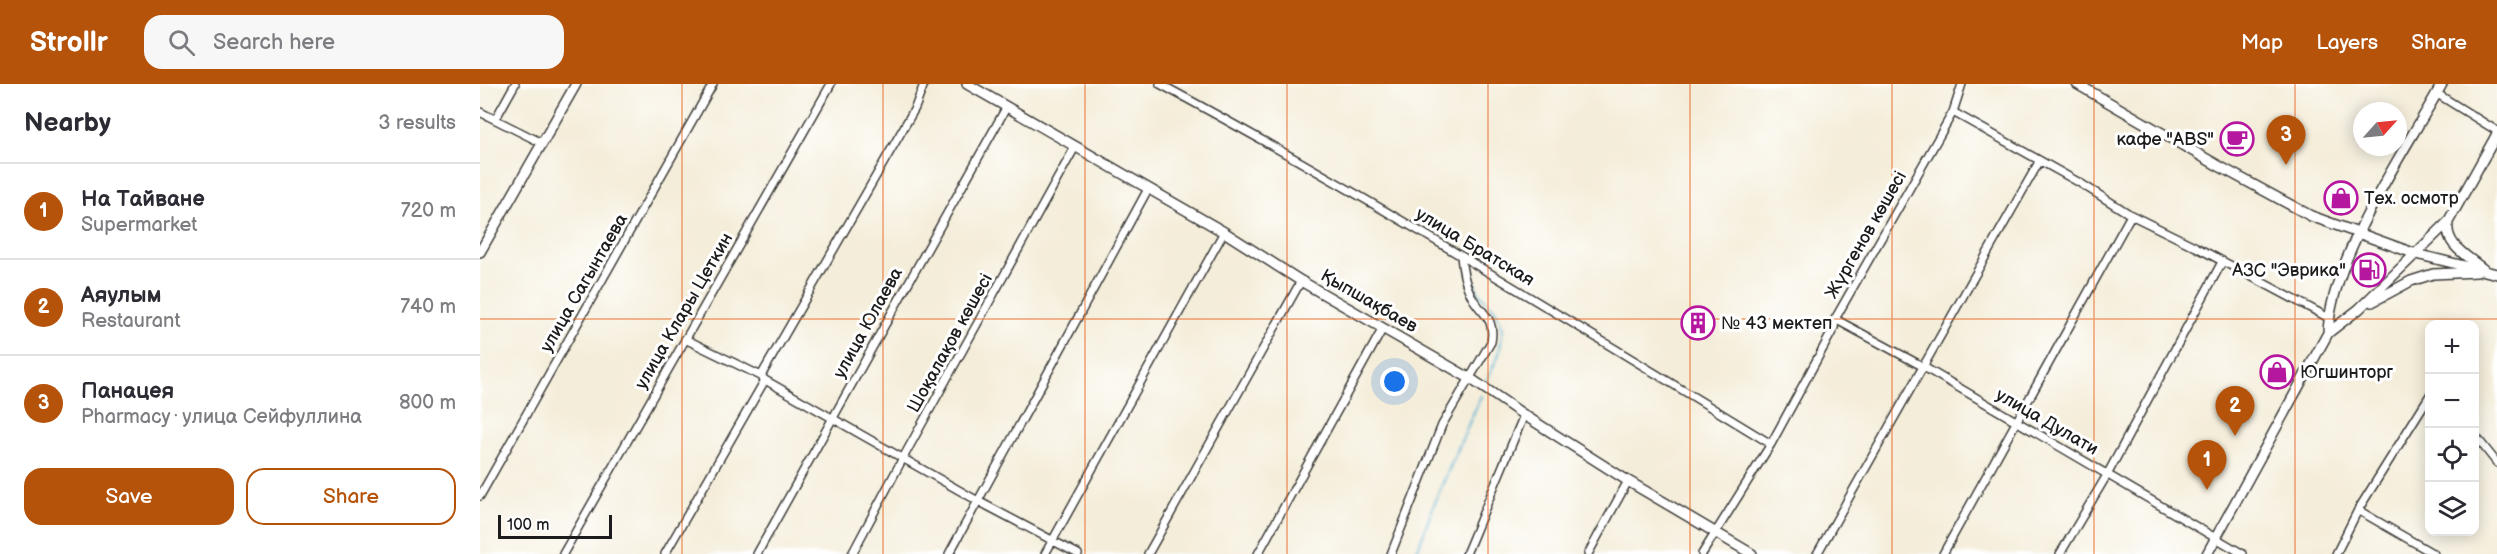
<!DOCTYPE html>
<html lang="en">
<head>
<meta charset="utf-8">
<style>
	body { margin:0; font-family:"Balsamiq Sans",sans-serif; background:#f7f7f7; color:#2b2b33 }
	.controls { position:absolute; right:18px; bottom:18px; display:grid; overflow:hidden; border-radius:12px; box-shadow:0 3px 15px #0003 }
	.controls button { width:54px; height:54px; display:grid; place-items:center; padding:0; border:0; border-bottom:2px solid #e1e1e2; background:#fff; color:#2b2b33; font:30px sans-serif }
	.compass { position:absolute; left:1873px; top:18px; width:54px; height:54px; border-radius:50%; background:#fff; box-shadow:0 3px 15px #0003; rotate:63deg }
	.scale { position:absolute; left:18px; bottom:15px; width:114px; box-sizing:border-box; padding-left:6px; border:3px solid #1c1c1c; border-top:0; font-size:16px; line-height:21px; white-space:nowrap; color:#1c1c1c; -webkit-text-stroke:4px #fff; paint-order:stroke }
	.you { position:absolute; left:915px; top:298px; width:21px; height:21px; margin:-15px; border:4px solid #fff; border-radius:50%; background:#1a73e8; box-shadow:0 0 0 9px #1a73e833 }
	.badge { display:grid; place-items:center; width:39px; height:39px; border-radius:50%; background:#b45309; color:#fff; font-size:20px; font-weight:700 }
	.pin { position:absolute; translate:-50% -50px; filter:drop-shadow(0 2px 3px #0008) }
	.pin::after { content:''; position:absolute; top:32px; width:21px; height:18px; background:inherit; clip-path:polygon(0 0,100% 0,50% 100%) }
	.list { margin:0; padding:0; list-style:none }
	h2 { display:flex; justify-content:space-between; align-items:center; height:78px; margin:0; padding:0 24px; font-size:26px }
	h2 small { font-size:20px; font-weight:400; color:#7c7c81 }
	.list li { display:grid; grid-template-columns:39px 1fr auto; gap:18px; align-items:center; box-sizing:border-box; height:96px; padding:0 24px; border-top:2px solid #e1e1e2 }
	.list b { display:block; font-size:22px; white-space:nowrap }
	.list p { margin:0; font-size:20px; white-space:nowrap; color:#7c7c81 }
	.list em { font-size:20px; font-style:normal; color:#7c7c81 }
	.actions { display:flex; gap:12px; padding:18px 24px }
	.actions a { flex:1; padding:14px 0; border:2px solid #b45309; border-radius:18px; text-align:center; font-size:21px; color:#b45309 }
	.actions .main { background:#b45309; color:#fff }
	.icon { flex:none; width:33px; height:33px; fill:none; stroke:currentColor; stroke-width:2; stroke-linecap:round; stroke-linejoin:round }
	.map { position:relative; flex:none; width:2017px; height:470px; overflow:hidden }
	header { display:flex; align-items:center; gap:36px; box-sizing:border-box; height:84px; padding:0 30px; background:#b45309; color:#fff }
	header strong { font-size:28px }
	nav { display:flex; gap:33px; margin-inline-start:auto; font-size:21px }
	.search { width:420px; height:54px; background:#f7f7f7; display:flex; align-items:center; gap:15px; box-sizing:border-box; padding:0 21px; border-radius:18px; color:#7c7c81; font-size:22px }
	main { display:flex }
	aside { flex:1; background:#fff }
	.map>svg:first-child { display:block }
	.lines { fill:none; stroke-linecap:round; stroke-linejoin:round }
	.stream { stroke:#57b2d5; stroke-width:2 }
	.street-casing { stroke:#3c3b38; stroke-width:10 }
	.secondary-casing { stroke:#3c3b38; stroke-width:12 }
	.street { stroke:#fff; stroke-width:7 }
	.secondary { stroke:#fff; stroke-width:9 }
	.grid { fill:none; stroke:#e8590c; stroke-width:1.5; stroke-opacity:0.55 }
	.labels { text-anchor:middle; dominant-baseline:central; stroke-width:6; stroke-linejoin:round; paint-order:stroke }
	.poi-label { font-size:18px; fill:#1c1c1c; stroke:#fff; text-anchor:start }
	.street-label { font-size:18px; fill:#1c1c1c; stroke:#fff }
</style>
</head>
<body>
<header>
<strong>Strollr</strong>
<div class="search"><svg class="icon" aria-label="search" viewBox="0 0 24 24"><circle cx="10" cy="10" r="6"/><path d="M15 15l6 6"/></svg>Search here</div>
<nav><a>Map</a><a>Layers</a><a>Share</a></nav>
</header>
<main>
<aside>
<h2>Nearby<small>3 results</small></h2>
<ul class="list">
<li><span class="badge">1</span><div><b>На Тайване</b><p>Supermarket</p></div><em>720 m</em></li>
<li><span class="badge">2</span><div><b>Аяулым</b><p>Restaurant</p></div><em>740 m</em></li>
<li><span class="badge">3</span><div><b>Панацея</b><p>Pharmacy · улица Сейфуллина</p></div><em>800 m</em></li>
</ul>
<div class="actions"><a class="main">Save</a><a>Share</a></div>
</aside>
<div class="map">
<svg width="2017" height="470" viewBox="0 0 2017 470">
	<rect width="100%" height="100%" fill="#fff"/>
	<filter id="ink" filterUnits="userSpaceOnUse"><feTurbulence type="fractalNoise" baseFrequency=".0167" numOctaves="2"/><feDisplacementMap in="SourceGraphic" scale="12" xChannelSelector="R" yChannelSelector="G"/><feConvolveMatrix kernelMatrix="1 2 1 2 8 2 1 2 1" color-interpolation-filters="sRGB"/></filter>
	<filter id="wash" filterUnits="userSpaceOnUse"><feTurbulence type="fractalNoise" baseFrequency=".008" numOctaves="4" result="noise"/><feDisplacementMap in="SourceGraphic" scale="24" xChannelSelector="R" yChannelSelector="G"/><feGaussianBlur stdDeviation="1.35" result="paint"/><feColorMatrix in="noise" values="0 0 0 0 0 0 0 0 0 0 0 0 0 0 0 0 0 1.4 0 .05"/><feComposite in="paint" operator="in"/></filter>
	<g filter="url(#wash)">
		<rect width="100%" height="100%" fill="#f4edd9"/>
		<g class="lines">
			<path class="stream" d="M987,187L1000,210L1016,227L1023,245L1019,270L1006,298
				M936,470L956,415L1001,312"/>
		</g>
	</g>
	<g filter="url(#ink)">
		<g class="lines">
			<defs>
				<path id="street" d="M680,0C888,112 1089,237 1291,360
					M1956,9L2017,47
					M0,28L62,59
					M1473,28L1600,99L1651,131L1716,163L1849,234
					M16,34L35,0
					M1355,235L1442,282L1763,470
					M205,255L281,292L285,296L498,417L598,470
					M281,292L435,24L444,0
					M1994,350L2017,379
					M0,412L233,0
					M1878,426L1954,470
					M83,470L351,0
					M185,470L285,296
					M277,470L526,24
					M372,470L423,374L595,63
					M469,470L668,105
					M565,470L744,148
					M668,470L821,197
					M778,470L903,244
					M911,470L962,341L1011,258C1016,231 999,230 990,209C984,197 982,184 981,172
					M986,470L1044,331
					M1108,470L1148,397
					M1222,470L1291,360L1354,244L1355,235L1473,28L1482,0
					M1337,470L1559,78
					M1463,470L1651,131
					M1580,470L1627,391L1742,178
					M1856,470L1878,426L1950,311"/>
				<path id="secondary" d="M487,0L744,148L821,197L991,295L1044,331L1148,397L1272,470
					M1597,0L1737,81L1831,132L1936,170L2017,190
					M1968,139C1965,162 1988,172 2004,186
					M0,168L96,0
					M1892,218L1931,197L1953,190L1997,188
					M1848,249C1851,173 1925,67 1962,0
					M1727,470L1848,249L1879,225L1968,138L2017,50"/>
			</defs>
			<use href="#street" class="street-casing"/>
			<use href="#secondary" class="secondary-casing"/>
			<use href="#street" class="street"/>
			<use href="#secondary" class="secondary"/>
		</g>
	</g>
	<path class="grid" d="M202,0V470M403,0V470M605,0V470M807,0V470M1008,0V470M1210,0V470M1412,0V470M1614,0V470M1815,0V470M0,235H2017"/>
	<defs>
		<symbol id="cafe-ring" viewBox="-11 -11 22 22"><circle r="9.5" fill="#fff" stroke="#b5179e" stroke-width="1.5"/><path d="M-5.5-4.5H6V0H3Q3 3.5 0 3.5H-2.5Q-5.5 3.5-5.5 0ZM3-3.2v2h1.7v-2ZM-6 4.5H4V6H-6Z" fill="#b5179e"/></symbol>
		<symbol id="shop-ring" viewBox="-11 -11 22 22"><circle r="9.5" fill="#fff" stroke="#b5179e" stroke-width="1.5"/><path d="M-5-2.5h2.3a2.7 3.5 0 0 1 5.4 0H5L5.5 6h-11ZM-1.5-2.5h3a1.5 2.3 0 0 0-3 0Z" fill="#b5179e"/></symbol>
		<symbol id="fuel-ring" viewBox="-11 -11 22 22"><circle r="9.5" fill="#fff" stroke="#b5179e" stroke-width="1.5"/><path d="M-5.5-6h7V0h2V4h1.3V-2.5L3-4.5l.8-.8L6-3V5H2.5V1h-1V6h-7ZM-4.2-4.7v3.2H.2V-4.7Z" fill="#b5179e"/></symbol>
		<symbol id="building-ring" viewBox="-11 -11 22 22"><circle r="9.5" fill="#fff" stroke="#b5179e" stroke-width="1.5"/><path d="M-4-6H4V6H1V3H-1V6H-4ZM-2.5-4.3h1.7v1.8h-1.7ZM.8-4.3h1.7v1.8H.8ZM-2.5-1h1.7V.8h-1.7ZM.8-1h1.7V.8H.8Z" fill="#b5179e"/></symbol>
	</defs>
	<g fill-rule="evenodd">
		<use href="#cafe-ring" x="1738" y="36" width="38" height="38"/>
		<use href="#shop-ring" x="1842" y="95" width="38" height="38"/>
		<use href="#fuel-ring" x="1870" y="167" width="38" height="38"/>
		<use href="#building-ring" x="1199" y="220" width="38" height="38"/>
		<use href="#shop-ring" x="1778" y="269" width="38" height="38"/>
	</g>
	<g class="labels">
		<g class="poi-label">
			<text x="1734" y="55" text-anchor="end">кафе "ABS"</text>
			<text x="1884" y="114">Тех. осмотр</text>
			<text x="1866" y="186" text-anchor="end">АЗС "Эврика"</text>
			<text x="1241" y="239">№ 43 мектеп</text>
			<text x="1820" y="288">Югшинторг</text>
		</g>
		<g class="street-label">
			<text transform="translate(1386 151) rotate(-60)">Жүргенов көшесі</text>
			<text transform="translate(995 163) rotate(31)">улица Братская</text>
			<text transform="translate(104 199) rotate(-60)">улица Сагынтаева</text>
			<text transform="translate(889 217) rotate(30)">Қыпшақбаев</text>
			<text transform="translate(204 227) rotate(-60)">улица Клары Цеткин</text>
			<text transform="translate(388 239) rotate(-61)">улица Юлаева</text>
			<text transform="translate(470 259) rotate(-61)">Шоқалақов көшесі</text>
			<text transform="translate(1567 338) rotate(30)">улица Дулати</text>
		</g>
	</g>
</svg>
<div class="controls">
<button>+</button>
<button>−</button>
<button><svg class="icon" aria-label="locate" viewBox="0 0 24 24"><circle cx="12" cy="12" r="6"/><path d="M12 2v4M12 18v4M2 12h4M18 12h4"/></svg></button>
<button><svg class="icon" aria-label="layers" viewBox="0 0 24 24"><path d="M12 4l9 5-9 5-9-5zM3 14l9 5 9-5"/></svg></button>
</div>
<svg class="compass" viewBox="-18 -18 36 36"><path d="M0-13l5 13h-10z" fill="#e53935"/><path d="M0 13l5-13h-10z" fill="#7c7c81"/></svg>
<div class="scale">100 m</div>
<div class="you"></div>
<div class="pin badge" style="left:1727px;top:406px">1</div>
<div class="pin badge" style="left:1755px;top:352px">2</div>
<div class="pin badge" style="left:1806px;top:81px">3</div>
</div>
</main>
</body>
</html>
